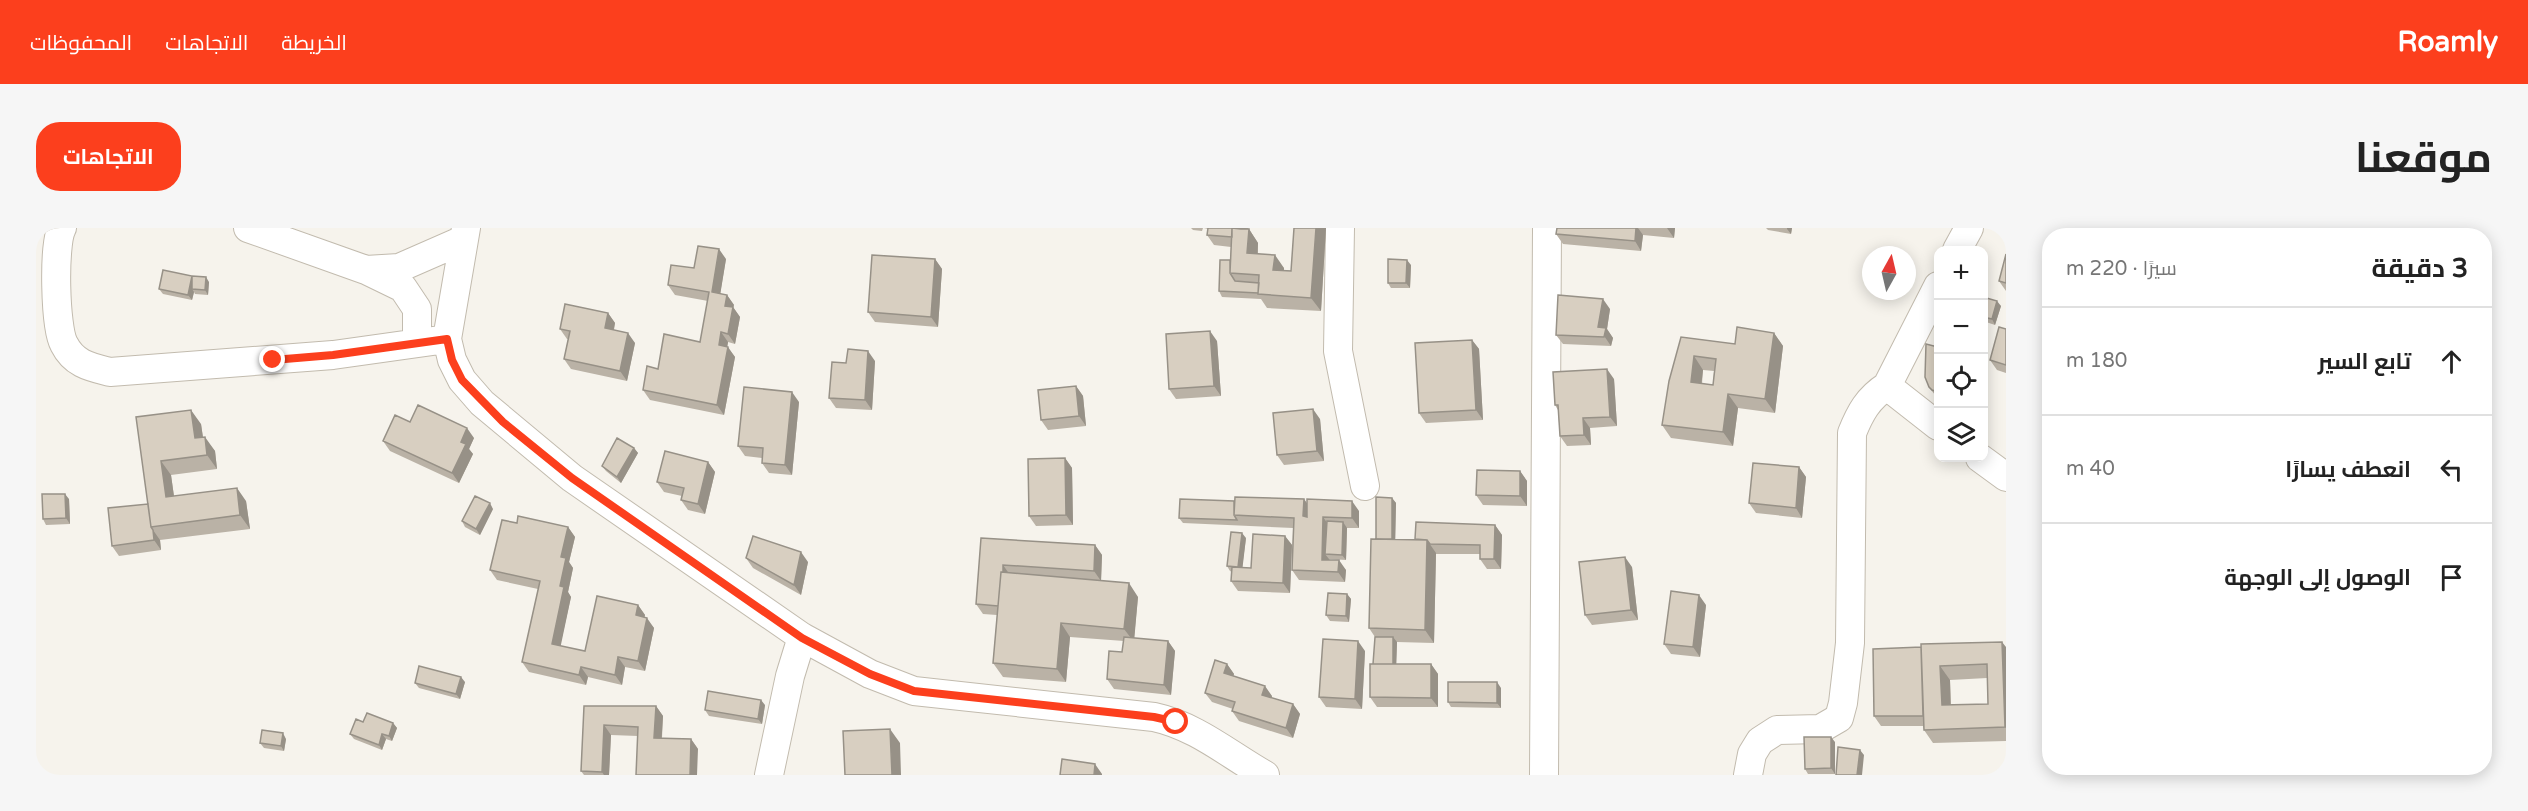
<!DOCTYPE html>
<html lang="ar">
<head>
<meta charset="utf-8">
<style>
	body { margin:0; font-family:"Varela Round",Cairo,sans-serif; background:#f6f6f6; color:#222; direction:rtl }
	.controls { position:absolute; right:18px; top:18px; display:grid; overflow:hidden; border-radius:12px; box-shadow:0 3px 15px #0003 }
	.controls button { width:54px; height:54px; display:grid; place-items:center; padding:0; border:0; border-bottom:2px solid #e0e0e0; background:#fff; color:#222; font:30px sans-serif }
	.compass { position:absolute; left:1826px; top:18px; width:54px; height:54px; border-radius:50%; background:#fff; box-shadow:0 3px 15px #0003; rotate:8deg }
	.stop { position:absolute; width:18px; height:18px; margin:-14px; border:4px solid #fc3f1d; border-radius:50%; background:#fff }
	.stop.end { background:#fc3f1d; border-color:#fff; box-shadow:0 2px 6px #0008 }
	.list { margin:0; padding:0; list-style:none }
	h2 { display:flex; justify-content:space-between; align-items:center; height:78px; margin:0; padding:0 24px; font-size:26px }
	h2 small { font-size:20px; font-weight:400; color:#767676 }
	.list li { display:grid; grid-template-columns:39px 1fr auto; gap:18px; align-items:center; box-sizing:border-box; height:108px; padding:0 24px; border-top:2px solid #e0e0e0 }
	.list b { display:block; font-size:22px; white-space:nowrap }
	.list em { font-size:20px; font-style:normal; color:#767676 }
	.icon { flex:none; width:33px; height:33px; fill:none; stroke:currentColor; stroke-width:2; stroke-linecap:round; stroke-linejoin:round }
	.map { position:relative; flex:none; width:1970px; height:547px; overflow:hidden; direction:ltr; border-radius:24px }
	header { display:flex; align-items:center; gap:36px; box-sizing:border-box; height:84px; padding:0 30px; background:#fc3f1d; color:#fff }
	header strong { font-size:28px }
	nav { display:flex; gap:33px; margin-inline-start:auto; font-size:21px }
	.intro { display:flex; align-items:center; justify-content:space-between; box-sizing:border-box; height:144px; padding:0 36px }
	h1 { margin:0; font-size:42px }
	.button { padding:15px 27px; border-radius:24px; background:#fc3f1d; color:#fff; font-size:21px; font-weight:700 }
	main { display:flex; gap:36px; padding:0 36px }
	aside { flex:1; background:#fff; border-radius:24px; box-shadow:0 3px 15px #0003 }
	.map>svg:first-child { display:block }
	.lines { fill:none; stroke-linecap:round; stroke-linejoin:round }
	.minor-casing { stroke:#c2bbae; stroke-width:30 }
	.minor { stroke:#fff; stroke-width:28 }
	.wall { fill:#bab2a6; fill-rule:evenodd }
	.shaded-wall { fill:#979187 }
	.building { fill:#d8cfc1; stroke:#979187; stroke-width:1.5; fill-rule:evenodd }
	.route { stroke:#fc3f1d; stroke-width:8 }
</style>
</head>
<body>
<header>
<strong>Roamly</strong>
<nav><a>الخريطة</a><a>الاتجاهات</a><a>المحفوظات</a></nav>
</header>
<div class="intro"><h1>موقعنا</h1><a class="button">الاتجاهات</a></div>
<main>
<aside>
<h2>3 دقيقة<small>سيرًا · 220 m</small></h2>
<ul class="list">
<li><svg class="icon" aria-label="ahead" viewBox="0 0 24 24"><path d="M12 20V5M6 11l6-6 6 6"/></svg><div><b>تابع السير</b></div><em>180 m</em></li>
<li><svg class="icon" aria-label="left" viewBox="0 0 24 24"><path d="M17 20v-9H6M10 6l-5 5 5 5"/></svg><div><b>انعطف يسارًا</b></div><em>40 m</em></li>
<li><svg class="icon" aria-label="arrive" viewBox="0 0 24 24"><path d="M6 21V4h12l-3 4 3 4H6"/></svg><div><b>الوصول إلى الوجهة</b></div></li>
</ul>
</aside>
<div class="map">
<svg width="1970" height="547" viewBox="0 0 1970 547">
	<rect width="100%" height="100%" fill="#f6f3ec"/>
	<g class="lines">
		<defs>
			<path id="minor" d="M26,0C17,16 19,100 28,116C38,136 54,139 74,144L297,127L411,111
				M212,0L330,42L363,40L427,12
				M430,0L411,111L416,132L426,152L446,175L536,250L766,409L834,446L878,463L1118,489C1160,498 1192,526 1229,547
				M1304,0L1302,123L1329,258
				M1921,22L1933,0
				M332,43L367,60L381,81V115
				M1851,158L1902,198
				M1944,230L1970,249
				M733,547L754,448L766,409
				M1508,547L1511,0
				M1712,547L1716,526L1724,513L1741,502L1784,501L1803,490L1807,475L1814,415L1816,205C1824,185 1832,170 1851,158L1902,58"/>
		</defs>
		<use href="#minor" class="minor-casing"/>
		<use href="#minor" class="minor"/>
	</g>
	<path class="wall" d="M1155,0H1167L1166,3L1157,2Z
		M1168,0H1212V1H1213L1222,15V26L1248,40V42L1255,43L1258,0H1290L1285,83L1231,80L1225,71L1186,69L1183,63L1194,32L1195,19L1178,17L1171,7L1172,1Z
		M1521,0H1639L1638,10L1607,7L1605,23L1527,16L1520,6Z
		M1730,0H1756L1755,6L1732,2Z
		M1970,26V63L1963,53Z
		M690,31L684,66L691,67L698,77L697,79L704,89L699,116L692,114L691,119L699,129L688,187L614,172L607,162L622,141L664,114L672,73L639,67L632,57L658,40Z
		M899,31L906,41L902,99L839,94L832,84Z
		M1375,37L1374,60H1355L1352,55Z
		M173,54L172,67L159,66L158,64L156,72L127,66L123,61Z
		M1947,69L1965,78L1959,97L1947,93Z
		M1574,81L1571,101L1577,110L1575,118L1527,116L1520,107Z
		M572,85L579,95L578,102L599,115L591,153L535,141L528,131L532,111H531L524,101Z
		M1970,101V145L1961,142L1954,132Z
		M1738,105L1747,118L1739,185L1702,180L1697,218L1635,210L1626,197L1645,109L1699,116ZM1667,142L1678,143L1677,157L1666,156Z
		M1436,112L1443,121L1447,192L1390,195L1383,185Z
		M1181,113L1185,168L1140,171L1133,161Z
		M1902,119V171L1893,159Z
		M839,133L836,182L800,180L793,170L810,135Z
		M1578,151L1581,198L1554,200L1555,217L1531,218L1524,208L1522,182L1519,177Z
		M1040,158L1047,168L1050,198L1012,202L1005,192Z
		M763,174L756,247L733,245L726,235V230L709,228L702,218Z
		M100,189L165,196L167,209L179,223L181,241L135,247L138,268L210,273L214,301L124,312L125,322L83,328L76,318L112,276Z
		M1284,191L1288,233L1248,237L1241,227Z
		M374,194L438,210L433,221L437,226L423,255L354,223L347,213Z
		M598,220L602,225L585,255L570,243L566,238Z
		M1029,230L1036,240L1037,297L1000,298L993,288Z
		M672,234L679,244L669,286L652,282L645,272L646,268L628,264L621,254Z
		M1763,239L1770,249L1766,290L1720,285L1713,275Z
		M1484,243L1491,253V278L1447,277L1440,267Z
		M1356,270L1360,275L1359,311H1379L1459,297L1466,307L1465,341H1451L1444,331V326H1400L1398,415L1361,414L1360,436H1395L1402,446V479H1341L1334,469L1337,436L1339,409L1333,400L1340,311Z
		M33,271L34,296L10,297L7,291Z
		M1268,271L1271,276L1323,283V300H1311L1310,332L1293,331L1310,342L1309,354L1263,352L1256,342L1257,300L1147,295L1143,290L1198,273Z
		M457,281L444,307L429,299L426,293Z
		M481,295L532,299L539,309L533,334L537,340L532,364L535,369L524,418L549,423L602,377L609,387L608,389L618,400L609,443L589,439L586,457L552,449L550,457L493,444L486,434L502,361L461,352L454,342Z
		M1249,308L1256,317L1254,365L1202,363L1195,353L1196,344L1194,343L1191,338L1210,310L1206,340H1215Z
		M945,310L1059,317L1066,327L1065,353L1102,369L1098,410L1132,413L1139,423L1135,467L1078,461L1071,451L1086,424L1088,413L1034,409L1030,454L967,449L957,435L961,387L947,386L940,376Z
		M710,330L772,334L765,367L717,340Z
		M1596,339L1602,392L1556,397L1549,387Z
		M1311,366L1315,371L1313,394L1294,393L1290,387Z
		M1670,377L1664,429L1635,426L1628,416Z
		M1970,419V513L1897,515L1888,502L1887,498H1845L1838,488L1837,421ZM1951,450L1952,476L1915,477L1914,452Z
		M1329,423L1326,481L1290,479L1283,469Z
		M1191,436L1198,446L1197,448L1236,468V470L1257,476L1264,486L1257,510L1203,493L1196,483L1197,481L1176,474L1169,465Z
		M429,454L424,471L383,460L379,455Z
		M1465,460V480L1415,479L1412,474Z
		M729,477L726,496L673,488L669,482Z
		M548,478H620L627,488L626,510L655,511L662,521L602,508L575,507L573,547H548L545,543Z
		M327,494L357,495L361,500L356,513L350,511L346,522L318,511L314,506Z
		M250,511L248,523L228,520L224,515Z
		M1799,514V546H1772L1769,541Z"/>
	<path class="shaded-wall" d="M1280,0H1290L1285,83L1275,70Z
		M1600,0H1602L1607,7L1605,23L1599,13Z
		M1631,0H1639L1638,10Z
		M1751,0H1756L1755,6L1751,1Z
		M1213,1L1222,15L1221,38L1211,25Z
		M683,21L690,31L683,74L676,64Z
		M1239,27L1248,40L1247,55L1237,42Z
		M899,31L906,41L902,99L895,89Z
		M1371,32L1375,37L1374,60L1370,55Z
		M156,48V61L158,64L156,72L152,67Z
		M170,49L173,54L172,67L169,62Z
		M691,67L698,77L697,79L704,89L699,116L692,106L689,78Z
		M1567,71L1574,81L1571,101L1577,110L1575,118L1562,99Z
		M1961,73L1965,78L1959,97L1956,91Z
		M572,85L579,95L576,110L569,100Z
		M1174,103L1181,113L1185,168L1178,158Z
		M685,104L692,114L690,127L683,117Z
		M592,105L599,115L591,153L584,143Z
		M1738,105L1747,118L1739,185L1729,171Z
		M1436,112L1443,121L1447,192L1440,182Z
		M692,119L699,129L688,187L681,177Z
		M832,123L839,133L836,182L829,172Z
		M1658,128L1667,142L1664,168L1655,154Z
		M1571,141L1578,151L1581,198L1574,189Z
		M1040,158L1047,168L1050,198L1043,188Z
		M756,164L763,174L756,247L749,237Z
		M1692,166L1702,180L1697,218L1687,204Z
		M1277,181L1284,191L1288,233L1281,223Z
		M155,182L165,196L169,224L159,210Z
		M1547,190L1554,200L1555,217L1548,207Z
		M431,200L438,210L433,221L437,226L423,255L416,245L425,214Z
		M169,209L179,223L181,241L171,227Z
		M598,220L602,225L585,255L581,249Z
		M1029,230L1036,240L1037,297L1030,287Z
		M125,233L135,247L140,283L130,269Z
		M672,234L679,244L669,286L662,276Z
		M1763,239L1770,249L1766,290L1760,280Z
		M1484,243L1491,253V278L1484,268Z
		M201,260L210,273L214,301L204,287Z
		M29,266L33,271L34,296L30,290Z
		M1356,270L1360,275L1359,325L1356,319Z
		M1268,271L1275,281L1274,298L1267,288Z
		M1316,273L1323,283V300L1316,290Z
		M454,275L457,281L444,307L440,301Z
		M1287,289L1294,299L1289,326L1293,331V341L1286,332Z
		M1307,294L1311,300L1310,332L1306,327Z
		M1459,297L1466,307L1465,341L1458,331Z
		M532,299L539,309L533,334L537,340L532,364L535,369L523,426L516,416L524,358L525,329Z
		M117,302L124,312L125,322L118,312Z
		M1206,305L1210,310L1206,344L1202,339Z
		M1249,308L1256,317L1254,365L1247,355Z
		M1391,312L1400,325L1398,415L1389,402Z
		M1059,317L1066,327L1065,353L1058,343Z
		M765,324L772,334L765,367L758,357Z
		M1589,329L1596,339L1602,392L1595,382Z
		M1303,332L1310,342L1309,354L1302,344Z
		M967,337L974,347L965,378Z
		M1093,355L1102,369L1098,414L1088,401Z
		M1311,366L1315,371L1313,394L1310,388Z
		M1663,367L1670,377L1664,429L1657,419Z
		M602,377L609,387L607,397L600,387Z
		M611,390L618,400L609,443L602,433Z
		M1025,395L1034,409L1030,454L1021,441Z
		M1357,409L1361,414L1360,446L1356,440Z
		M1132,413L1139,423L1135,467L1128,457Z
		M1322,413L1329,423L1326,481L1319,471Z
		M1966,414L1970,419V500L1969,499Z
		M582,429L589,439L586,457L579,447Z
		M1191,436L1198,446L1195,455L1188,445Z
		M1395,436L1402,446V479L1395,470Z
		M1904,438L1914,452L1915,491L1906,477Z
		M545,439L552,449L550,457L543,447Z
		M425,449L429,454L424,471L420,466Z
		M1461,454L1465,460V480L1461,475Z
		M1229,458L1236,468L1233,477L1226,467Z
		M725,472L729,477L726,496L722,491Z
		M1257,476L1264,486L1257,510L1250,500Z
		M620,478L627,488L625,520L618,510Z
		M357,495L361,500L356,513L353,508Z
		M568,497L575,507L573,547H568L566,544Z
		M854,501L864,515L865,547H856Z
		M247,505L250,511L248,523L245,518Z
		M346,506L350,511L346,522L343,517Z
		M1795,509L1799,514V546L1795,540Z
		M655,511L662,521L661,547H654Z
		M1824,522L1828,527L1826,547H1821Z
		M1059,536L1066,546V547H1058Z"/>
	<path class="building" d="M1172,0H1204V1L1196,0V9L1171,7Z
		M1196,0L1213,1L1211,25L1239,27L1237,42L1255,43L1258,0H1280L1275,70L1222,66L1223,47L1194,45Z
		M1521,0H1600L1599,13L1520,6Z
		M662,18L683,21L676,64L691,67L689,78L697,79L692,106L685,104L683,117L692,119L681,177L607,162L611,138L622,141L628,106L664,114L673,64L632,57L635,37L658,40Z
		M1970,26V55L1963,53Z
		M836,27L899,31L895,89L832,84Z
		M1352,31L1371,32L1370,55H1352Z
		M1184,32H1194V45L1199,53L1223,55L1222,65L1183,63Z
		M127,42L156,48L152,67L123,61Z
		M156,48L170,49L169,62L156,61Z
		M1522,67L1567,71L1562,99L1570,100L1568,109L1520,107Z
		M1947,69L1961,73L1956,91L1947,89Z
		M529,76L572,85L569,100L592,105L584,143L528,131L534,103L524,101Z
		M1701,99L1738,105L1729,171L1692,166L1687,204L1626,197L1633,153L1645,109L1699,116ZM1658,128L1680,131L1677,157L1655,154Z
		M1963,99L1970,101V137L1954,132Z
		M1174,103L1178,158L1133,161L1130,106Z
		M1436,112L1440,182L1383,185L1379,115Z
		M1890,116L1902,119V164L1896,162L1893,159L1889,149Z
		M812,121L832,123L829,172L793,170L796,134L810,135Z
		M1571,141L1574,189L1547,190L1548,207L1524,208L1522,177H1519L1517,144Z
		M1040,158L1043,188L1005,192L1002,162Z
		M708,159L756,164L749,237L726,235L727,220L702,218Z
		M382,177L431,200L425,214L430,216L416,245L347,213L359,187L374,194Z
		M1277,181L1281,223L1241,227L1237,185Z
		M155,182L159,210L169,209L171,227L125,233L130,269L201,260L204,287L115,299L100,189Z
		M581,210L598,220L581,249L566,238Z
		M629,223L672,234L662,276L645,272L648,260L621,254Z
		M1029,230L1030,287L993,288L992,231Z
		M1717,235L1763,239L1760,280L1713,275Z
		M1441,242L1484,243V268L1440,267Z
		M6,266H29L30,290L7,291Z
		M439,268L454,275L440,301L426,293Z
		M1199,269L1268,271L1267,288L1271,289V271L1316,273V290L1287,289L1286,332H1303L1302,344L1256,342L1258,290L1198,287Z
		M1340,269L1356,270V311H1340Z
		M1144,271L1198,273V287L1201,292L1143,290Z
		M112,276L115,299L117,302L118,312L76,318L72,280Z
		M482,288L532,299L525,329L530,330L524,358L528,359L516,416L549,423L561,368L602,377L600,387L611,390L602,433L582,429L579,447L545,439L543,447L486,434L504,353L454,342L466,292L481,295Z
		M1291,293L1307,294L1306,327L1289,326Z
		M1380,294L1459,297L1458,331H1444V317L1394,316L1391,312L1379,311Z
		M1195,304L1206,305L1202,339L1191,338Z
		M1217,306L1249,308L1247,355L1195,353L1196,339L1215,340Z
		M717,308L765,324L758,357L710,330Z
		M945,310L1059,317L1058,343L967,337V344H965L962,378L940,376Z
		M1335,311L1391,312L1389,402L1333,400Z
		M1589,329L1595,382L1549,387L1543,334Z
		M965,344L1093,355L1088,401L1025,395L1021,441L957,435Z
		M1635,363L1663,367L1657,419L1628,416Z
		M1292,365L1311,366L1310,388L1290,387Z
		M1088,409L1132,413L1128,457L1071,451L1073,423L1086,424Z
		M1339,409H1357V436H1337Z
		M1287,411L1322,413L1319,471L1283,469Z
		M1966,414L1969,499L1888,502L1885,416ZM1951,436L1952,476L1906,477L1904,438Z
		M1885,419L1887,488H1838L1837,421Z
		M1179,432L1191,436L1188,445L1229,458L1226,467L1257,476L1250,500L1196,483L1199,474L1169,465Z
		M1334,436H1395V470L1334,469Z
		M383,438L425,449L420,466L379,455Z
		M1412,454H1461V475L1412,474Z
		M672,463L725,472L722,491L669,482Z
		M548,478H620L618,510L655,511L654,547H600L602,499L568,497L566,544L545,543Z
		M331,485L357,495L353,508L346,506L343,517L314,506L320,491L327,494Z
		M854,501L856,547H809L807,503Z
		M226,502L247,505L245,518L224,515Z
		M1768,509H1795V540L1769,541Z
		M1802,519L1824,522L1821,547H1800Z
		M1026,531L1059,536L1058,547H1024Z"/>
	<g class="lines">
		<path class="route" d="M237,132L297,127L411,111L416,132L426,152L467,194L536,250L766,410L834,446L878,463L1118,489L1140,494"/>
	</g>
</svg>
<div class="controls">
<button>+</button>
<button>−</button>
<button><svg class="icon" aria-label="locate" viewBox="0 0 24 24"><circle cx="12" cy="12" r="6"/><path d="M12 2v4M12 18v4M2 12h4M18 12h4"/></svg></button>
<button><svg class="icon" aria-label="layers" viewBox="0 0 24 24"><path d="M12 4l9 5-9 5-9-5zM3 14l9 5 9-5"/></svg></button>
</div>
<svg class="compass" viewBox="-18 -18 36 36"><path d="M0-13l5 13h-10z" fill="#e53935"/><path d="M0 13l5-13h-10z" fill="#767676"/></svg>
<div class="stop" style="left:1140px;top:494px"></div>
<div class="stop end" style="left:237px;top:132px"></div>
</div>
</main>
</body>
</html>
